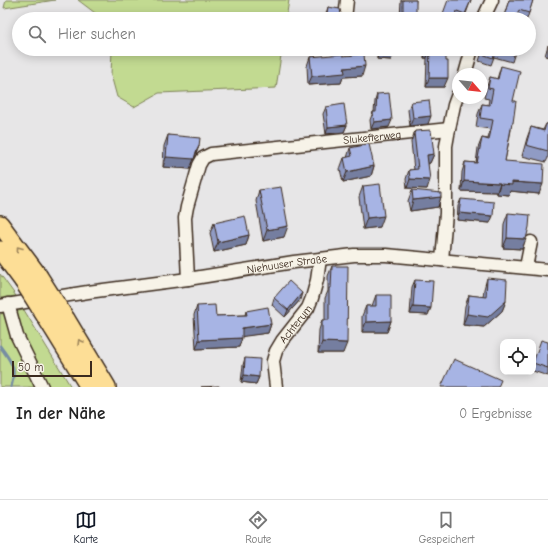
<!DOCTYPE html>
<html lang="de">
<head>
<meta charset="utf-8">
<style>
	body { margin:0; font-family:"Comic Neue",sans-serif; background:#f2f2f2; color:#222 }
	.controls { position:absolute; right:12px; bottom:12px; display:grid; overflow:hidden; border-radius:8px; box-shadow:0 2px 10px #0003 }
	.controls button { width:36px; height:36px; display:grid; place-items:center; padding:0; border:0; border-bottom:1px solid #e0e0e0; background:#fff; color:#222; font:20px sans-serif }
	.compass { position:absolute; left:452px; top:68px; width:36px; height:36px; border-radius:50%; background:#fff; box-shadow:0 2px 10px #0003; rotate:118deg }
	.scale { position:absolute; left:12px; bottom:10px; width:80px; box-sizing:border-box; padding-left:4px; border:2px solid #3b2a1e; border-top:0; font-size:11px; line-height:14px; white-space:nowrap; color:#3b2a1e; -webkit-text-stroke:3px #f7f3e8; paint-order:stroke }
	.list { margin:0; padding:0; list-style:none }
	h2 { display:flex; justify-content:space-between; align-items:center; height:52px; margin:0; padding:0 16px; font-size:17px }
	h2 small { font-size:13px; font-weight:400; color:#767676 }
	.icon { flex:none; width:22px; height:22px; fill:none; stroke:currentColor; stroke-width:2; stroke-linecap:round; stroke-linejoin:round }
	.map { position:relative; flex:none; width:548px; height:387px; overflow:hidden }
	.search { position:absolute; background:#fff; box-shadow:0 2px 10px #0003; left:12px; right:12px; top:12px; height:44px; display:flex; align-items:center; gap:10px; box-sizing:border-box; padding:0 14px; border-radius:22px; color:#767676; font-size:15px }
	.sheet { height:112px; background:#fff }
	nav { display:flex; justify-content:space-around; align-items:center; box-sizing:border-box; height:56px; border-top:1px solid #e0e0e0; background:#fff; font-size:11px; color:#767676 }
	nav a { display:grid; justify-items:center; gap:2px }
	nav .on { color:#111827 }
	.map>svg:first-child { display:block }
	.green { fill:#c2da91; stroke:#7e8258 }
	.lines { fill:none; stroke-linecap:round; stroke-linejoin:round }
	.stream { stroke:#768da2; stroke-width:3 }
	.minor-casing { stroke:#3b2a1e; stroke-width:15 }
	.highway-casing { stroke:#3b2a1e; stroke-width:20 }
	.minor { stroke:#f7f3e8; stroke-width:12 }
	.highway { stroke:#fdde96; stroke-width:17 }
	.highway-bridge-casing { stroke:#3b2a1e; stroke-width:20; stroke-linecap:butt }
	.highway-bridge { stroke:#fdde96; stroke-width:17 }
	.wall { fill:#909bc4; stroke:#3b2a1e }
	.shaded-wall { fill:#757ea0; stroke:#3b2a1e }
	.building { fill:#a7b4e4; stroke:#3b2a1e }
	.oneway { stroke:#9c845a }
	.labels { text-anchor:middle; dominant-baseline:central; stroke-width:3.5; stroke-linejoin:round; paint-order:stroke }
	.street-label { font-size:11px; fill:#3b2a1e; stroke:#f7f3e8 }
</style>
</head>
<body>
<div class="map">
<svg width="548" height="387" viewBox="0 0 548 387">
	<rect width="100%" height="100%" fill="#e7e6e7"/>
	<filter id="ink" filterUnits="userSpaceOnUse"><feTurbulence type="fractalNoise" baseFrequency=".025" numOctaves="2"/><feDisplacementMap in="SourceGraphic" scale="8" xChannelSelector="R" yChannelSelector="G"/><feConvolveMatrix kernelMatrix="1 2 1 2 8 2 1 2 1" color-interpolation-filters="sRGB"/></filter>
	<g filter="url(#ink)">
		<path class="green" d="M6,0H55L4,8Z
			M78,0H289L286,19H103Z
			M112,49H282L276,88L159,93L134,107L117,97L111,75Z
			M0,274L16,296L0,298Z
			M24,310L71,387H0V314Z"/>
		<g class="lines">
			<path class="stream" d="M0,346C11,362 17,366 11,387"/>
			<defs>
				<g id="minor">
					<path d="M345,19L347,0"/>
					<path d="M483,19L492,0"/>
					<path d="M344,49L345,56"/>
					<path d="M465,74L472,49"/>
					<path d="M442,260L446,213V146L449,129L454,105L458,94"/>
					<path d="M526,267L531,242"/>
					<path id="s1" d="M188,279L185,218L187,207L199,165L203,158L211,154L449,129"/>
					<path d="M8,304L17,336L42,387"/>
					<path id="s2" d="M0,306L88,292L188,279L294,262L354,255H386L548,270"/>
					<path id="s3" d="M276,387L273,361L276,351L282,341L308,308L312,298L317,280L320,259"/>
				</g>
				<path id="highway" d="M0,224L38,275
					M0,250L23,281
					M66,319L107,387
					M52,327L89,387"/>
			</defs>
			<use href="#minor" class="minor-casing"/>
			<use href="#highway" class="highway-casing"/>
			<use href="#minor" class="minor"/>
			<use href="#highway" class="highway"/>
			<defs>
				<path id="highway-bridge" d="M38,275L66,319
					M23,281L52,327"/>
			</defs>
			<use href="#highway-bridge" class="highway-bridge-casing"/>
			<use href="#highway-bridge" class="highway-bridge"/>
		</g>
		<path class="wall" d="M401,0H416L414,19H400Z
			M471,0L464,19H441Z
			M509,0H533L527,19H523L517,17L504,16Z
			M328,7L341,14L343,19H325L326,14Z
			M548,45V57L545,56Z
			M377,49H394L391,60L377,59Z
			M424,49H446L444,87H426L427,58H424Z
			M483,49H516L512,62L494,57L491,65L479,61Z
			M343,56L362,76L343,77L341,83L308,85L307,66L310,57Z
			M501,66L513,101L511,130L505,161L539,194L510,191L509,195L497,194V192L461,191L462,172L465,162L476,163L478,148L482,138L488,139L490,129L476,127L478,114L482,104L488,105L489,99L484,98L487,86L490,77L497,79Z
			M377,94L389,127L371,129L370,120L373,112H374L375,101Z
			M411,102L428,124L410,126L408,110Z
			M326,107L347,125L344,132L326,134L323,114Z
			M546,124H548V158L546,162L522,156L527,138L531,127L543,130Z
			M415,131L434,154L430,163L428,164L427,189L407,188L406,179L409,170H414L411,142Z
			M168,135L199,146L190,169L163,167L164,146Z
			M350,148L374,166L371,176L343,182L340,169L344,158H347Z
			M363,186L380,227L363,229L359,197Z
			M259,190L284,237L263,241L256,201Z
			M412,190L441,197L438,207L410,211L408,201Z
			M461,199L490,223L457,220L458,206Z
			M508,213L522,249L503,248L504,224Z
			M214,223L249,235L246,245L214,252L210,233Z
			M332,266L343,353H318L319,330L322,320H325V298L328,291V276Z
			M487,278L506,301L502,311L484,327L463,325L465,306L469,295L483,297L484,289Z
			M415,280L428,315L410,314L412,287Z
			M376,295L391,321L387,332H362V316L366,306H372Z
			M274,298L300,300L285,317L272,305Z
			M197,306L216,316L245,315L246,311L271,324L268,333L242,336L239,347L196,349L194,315Z
			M548,342V376L533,371V362Z
			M245,358L259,377L256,384L241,382L243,365Z"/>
		<path class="shaded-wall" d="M403,14H416L414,19H401Z
			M427,49H430L427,58H424Z
			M379,52L394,53L391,60L377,59Z
			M365,66L362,76L343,77L341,83L308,85L312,76L344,68Z
			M429,78H448L444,87H426Z
			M431,116L428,124L410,126L413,118Z
			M392,120L389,127L371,129L374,122Z
			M347,125L344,132L326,134L328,127Z
			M199,146L190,169L163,167L166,157L196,152Z
			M434,154L430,163L424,164L427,155Z
			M374,166L371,176L343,182L347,172Z
			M410,179L430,180L427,189L407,188Z
			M464,181L500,183L497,192L461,191Z
			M512,182L543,184L539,194L510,191L509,195L497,194L500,184Z
			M441,197L438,207L410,211L413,200Z
			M459,213L493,216L490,223L457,220Z
			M384,216L380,227L363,229L367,218Z
			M288,226L284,237L263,241L267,230Z
			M249,235L246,245L214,252L218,242Z
			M507,238L526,239L522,249L503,248Z
			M302,293L300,300L285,317L288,310Z
			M506,301L502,311L484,327L463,325L467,314Z
			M413,307L431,308L428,315L410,314Z
			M391,321L387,332H362L366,322Z
			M271,324L268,333L239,337L242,328Z
			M242,338L239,347L196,349L199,340Z
			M322,342L347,343L343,353H318Z
			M244,375L259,377L256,384L241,382Z"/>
		<path class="building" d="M403,0H416V14H403Z
			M448,0H471L465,14L457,11L454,19L445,16V19H441Z
			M509,0H533L529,13L519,10L516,19H497L498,15L504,16Z
			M328,7L340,9L341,14L343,18V19H326Z
			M379,49H394V53L379,52Z
			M430,49H446V61H448V78H429Z
			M484,49H516L515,55L496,49L493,58L482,54Z
			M343,54V56L364,54L365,66L344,68L345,73L312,76L310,57Z
			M501,66L520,71L513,101H516L513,123H512L505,161L544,164L543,184L512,182V185L500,184V183L464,181L465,162L477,163L482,138L489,140L493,120L480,118L482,104L490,105L493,89L488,88L490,77L498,79Z
			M389,93L392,120L374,122L373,112H376L377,94Z
			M429,100L431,116L413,118L411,102Z
			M344,104L347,125L328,127L326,107Z
			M546,124H548V151L526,145L531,127L544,131Z
			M431,130L434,154L427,155L430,180L410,179L409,170L418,169L414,133L415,132V131Z
			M168,135L200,138L199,146L196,152L194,159L166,157Z
			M369,144L374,166L347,172L344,158L352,156L350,148Z
			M380,184L384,216L367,218L363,186Z
			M281,187L288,226L267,230L259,190Z
			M412,190L441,193V197L413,200Z
			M461,199L494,202L493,216L459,213Z
			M508,213L530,215L529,227L526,239L507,238Z
			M245,216L249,235L218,242L214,223Z
			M332,266H348L347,343L322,342V320H329V288H331Z
			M487,278L507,280L506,301L488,317L467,314L469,295L486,297Z
			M415,280L433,281L431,308L413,307Z
			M289,281L302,293L288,310L274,298Z
			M376,295H391V321L366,322V306H376Z
			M215,305L216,316L247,315L246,311L268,307L271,324L242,328V338L199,340L197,306Z
			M541,340L548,342V368L533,363Z
			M245,358L260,359L259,377L244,375Z
			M454,359L501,380L498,387H441Z
			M219,386V387H201Z"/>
		<defs><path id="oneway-chevron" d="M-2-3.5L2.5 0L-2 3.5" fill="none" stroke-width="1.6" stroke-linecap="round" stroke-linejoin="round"/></defs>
		<g class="oneway">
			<use href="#oneway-chevron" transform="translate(19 249) rotate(-127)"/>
			<use href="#oneway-chevron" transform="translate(80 342) rotate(-121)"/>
		</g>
	</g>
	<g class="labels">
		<g class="street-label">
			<text stroke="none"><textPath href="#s1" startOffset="295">Slukefterweg</textPath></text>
			<text stroke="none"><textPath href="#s2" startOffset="290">Niehuuser Straße</textPath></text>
			<text stroke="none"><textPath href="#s3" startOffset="70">Achterum</textPath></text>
		</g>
	</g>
</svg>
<div class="controls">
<button><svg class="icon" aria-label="locate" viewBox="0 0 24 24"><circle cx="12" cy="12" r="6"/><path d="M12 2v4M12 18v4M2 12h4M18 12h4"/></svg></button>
</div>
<svg class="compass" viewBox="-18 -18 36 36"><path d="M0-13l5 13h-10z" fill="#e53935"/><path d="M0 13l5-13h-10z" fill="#767676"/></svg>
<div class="scale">50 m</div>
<div class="search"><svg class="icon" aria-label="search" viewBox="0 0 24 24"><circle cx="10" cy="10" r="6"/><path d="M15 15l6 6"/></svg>Hier suchen</div>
</div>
<section class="sheet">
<h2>In der Nähe<small>0 Ergebnisse</small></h2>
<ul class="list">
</ul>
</section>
<nav>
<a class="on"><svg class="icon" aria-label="map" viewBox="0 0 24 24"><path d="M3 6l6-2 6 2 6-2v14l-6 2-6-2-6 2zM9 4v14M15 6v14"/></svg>Karte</a>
<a><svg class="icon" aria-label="directions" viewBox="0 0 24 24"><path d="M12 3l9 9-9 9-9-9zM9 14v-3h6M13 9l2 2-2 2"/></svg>Route</a>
<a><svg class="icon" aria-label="saved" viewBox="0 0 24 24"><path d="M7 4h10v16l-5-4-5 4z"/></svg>Gespeichert</a>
</nav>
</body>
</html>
